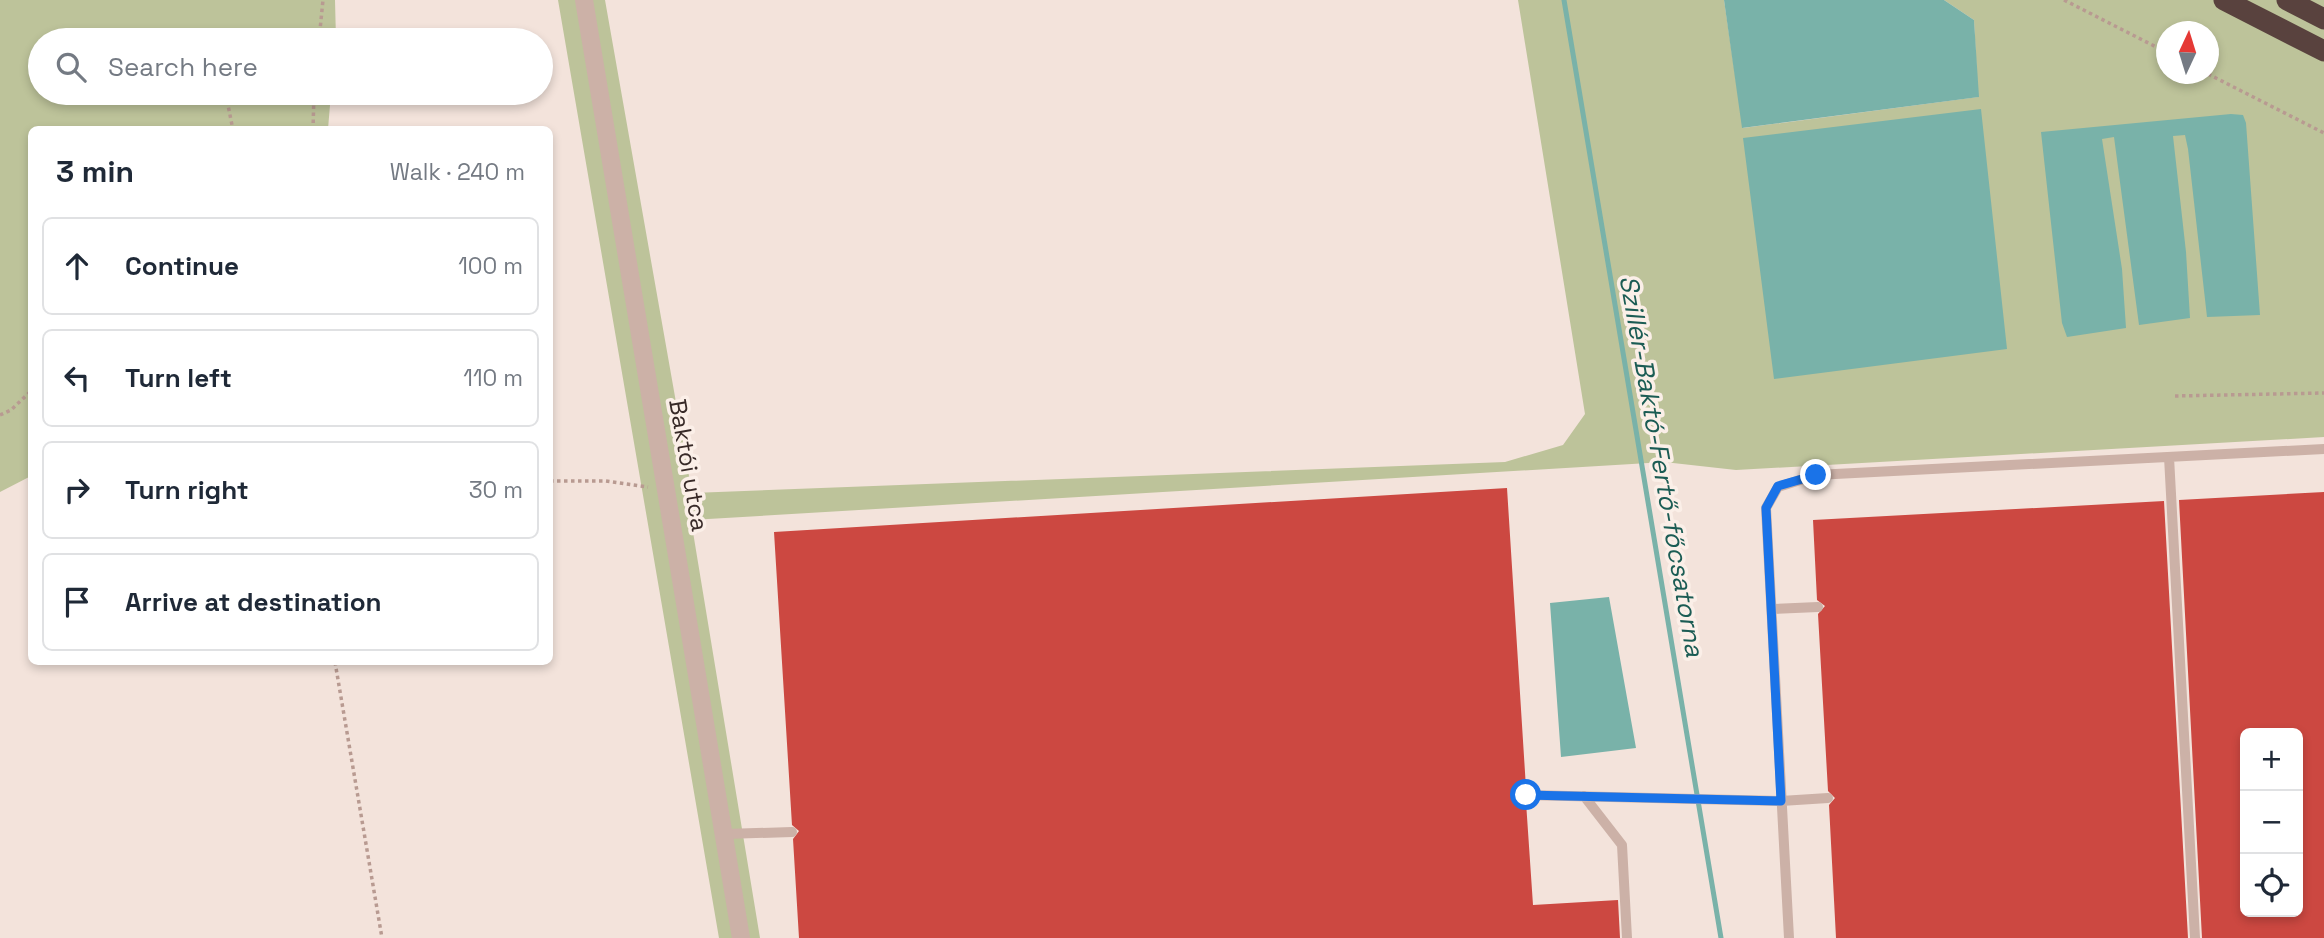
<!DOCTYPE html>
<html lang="en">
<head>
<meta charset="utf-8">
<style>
	body { margin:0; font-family:"Space Grotesk",sans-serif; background:#f6f6f7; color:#1f2937 }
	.controls { position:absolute; right:21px; bottom:21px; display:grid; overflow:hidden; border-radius:10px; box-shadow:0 4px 10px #0003 }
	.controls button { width:63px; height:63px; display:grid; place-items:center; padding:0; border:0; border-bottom:2px solid #e0e1e3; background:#fff; color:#1f2937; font:35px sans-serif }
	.compass { position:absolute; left:2156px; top:21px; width:63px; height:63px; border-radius:50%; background:#fff; box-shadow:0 4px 10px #0003; rotate:4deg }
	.stop { position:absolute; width:21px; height:21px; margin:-16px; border:5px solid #1a73e8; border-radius:50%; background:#fff }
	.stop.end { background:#1a73e8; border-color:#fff; box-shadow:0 2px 7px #0008 }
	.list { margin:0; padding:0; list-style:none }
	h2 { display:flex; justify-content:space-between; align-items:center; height:91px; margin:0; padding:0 28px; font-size:30px }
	h2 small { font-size:23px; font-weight:400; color:#747a83 }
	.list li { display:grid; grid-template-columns:46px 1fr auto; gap:21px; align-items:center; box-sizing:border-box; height:98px; margin:0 14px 14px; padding:0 14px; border:2px solid #e0e1e3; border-radius:10px }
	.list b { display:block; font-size:26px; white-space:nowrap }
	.list em { font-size:23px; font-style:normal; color:#747a83 }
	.icon { flex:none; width:38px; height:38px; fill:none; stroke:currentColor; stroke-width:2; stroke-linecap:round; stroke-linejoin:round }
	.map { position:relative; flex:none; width:2324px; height:938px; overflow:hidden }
	.search { position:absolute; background:#fff; box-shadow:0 4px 10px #0003; left:28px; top:28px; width:525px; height:77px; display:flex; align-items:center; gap:18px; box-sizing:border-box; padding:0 24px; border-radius:38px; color:#747a83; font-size:26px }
	.panel { position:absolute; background:#fff; box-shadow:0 4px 10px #0003; left:28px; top:126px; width:525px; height:539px; border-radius:10px }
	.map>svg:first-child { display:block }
	.green { fill:#bdc39a; fill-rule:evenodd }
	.water { fill:#79b2a9 }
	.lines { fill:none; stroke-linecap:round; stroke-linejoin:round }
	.stream { stroke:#79b2a9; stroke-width:5 }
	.building { fill:#cc4841; fill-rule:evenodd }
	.path { stroke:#b89a91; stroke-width:3.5; stroke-dasharray:3.5 3.5; stroke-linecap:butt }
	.lane { stroke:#ccb1a7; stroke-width:10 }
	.street { stroke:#ccb1a7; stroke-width:18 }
	.highway { stroke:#59423e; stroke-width:21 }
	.route { stroke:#1a73e8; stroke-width:9 }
	.labels { text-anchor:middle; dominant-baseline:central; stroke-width:7; stroke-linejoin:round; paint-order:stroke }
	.street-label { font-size:24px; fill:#382a28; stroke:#fbefe8 }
	.water-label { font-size:26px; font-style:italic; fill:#1b5c54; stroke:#fbefe8 }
</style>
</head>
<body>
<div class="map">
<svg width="2324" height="938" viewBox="0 0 2324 938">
	<rect width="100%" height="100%" fill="#f3e3db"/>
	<path class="green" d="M0,0H335L336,40H40V93H331L328,129L32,130L31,476L0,492Z
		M558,0H605L692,493L1505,462L1563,445L1585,414L1518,0H1724L1743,128L1978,97L1974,20L1944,0H2324V437L1736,470L1664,462L1632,464L691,520L760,938H719ZM2166,32H2208V74H2166Z"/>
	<path class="water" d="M1724,0H1944L1974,20L1979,97L1742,128Z
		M1981,109L2007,349L1774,379L1743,138Z
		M2231,114L2243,115L2246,123L2260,315L2207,317L2188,149L2185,135L2173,136L2186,252L2190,318L2139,325L2114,137L2102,139L2122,269L2126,328L2067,337L2062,323L2041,132Z
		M1609,597L1636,748L1561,757L1550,603Z"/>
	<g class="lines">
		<path class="stream" d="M1564,0L1721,938"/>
	</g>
	<path class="building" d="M1507,488L1526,788L1519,796L1526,802L1533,905L1618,900L1620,938H799L793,839L799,831L792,825L774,532Z
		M2324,492V938H2202L2179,500ZM2245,733H2298V912H2245Z
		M2164,501L2188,938H1836L1829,805L1835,798L1828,791L1818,614L1825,606L1817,600L1813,520Z"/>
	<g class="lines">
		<path class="path" d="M2064,0L2166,52
			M319,40L323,0
			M2208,74L2324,133
			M201,94H213L227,100L233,130
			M313,130L314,93
			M2175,396L2324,393
			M0,415L11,410L32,390
			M550,481H606L648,487
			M335,662L382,938"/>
		<path class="lane" d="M2169,457L2195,938
			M1772,609L1818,607
			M1526,795L1781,801L1828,798
			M1584,796L1622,845L1627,938
			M725,834L792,832
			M1789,938L1766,508L1778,487L1816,475L2324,449"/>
		<path class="street" d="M584,0L741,938"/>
		<path class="highway" d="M2224,0L2324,51
			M2287,0L2324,19"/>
	</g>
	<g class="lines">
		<path class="route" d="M1526,795L1781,801L1766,508L1778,486L1816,475"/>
	</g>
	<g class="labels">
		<g class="street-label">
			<text transform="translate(689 465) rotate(80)">Baktói utca</text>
		</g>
		<g class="water-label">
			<text transform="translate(1662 466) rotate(80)">Szillér-Baktó-Fertő-főcsatorna</text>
		</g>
	</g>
</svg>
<div class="controls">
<button>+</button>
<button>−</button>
<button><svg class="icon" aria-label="locate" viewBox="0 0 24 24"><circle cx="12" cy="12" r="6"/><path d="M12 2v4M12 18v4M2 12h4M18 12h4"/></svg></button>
</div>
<svg class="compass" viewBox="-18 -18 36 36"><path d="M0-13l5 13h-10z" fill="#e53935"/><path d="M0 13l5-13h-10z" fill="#747a83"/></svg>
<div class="stop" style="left:1526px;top:795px"></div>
<div class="stop end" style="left:1816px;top:475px"></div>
<div class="search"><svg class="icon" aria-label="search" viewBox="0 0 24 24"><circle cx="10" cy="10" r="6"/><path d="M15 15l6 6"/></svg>Search here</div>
<section class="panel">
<h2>3 min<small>Walk · 240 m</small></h2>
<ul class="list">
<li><svg class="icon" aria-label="ahead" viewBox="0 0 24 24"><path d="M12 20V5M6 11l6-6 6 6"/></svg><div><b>Continue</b></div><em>100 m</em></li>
<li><svg class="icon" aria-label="left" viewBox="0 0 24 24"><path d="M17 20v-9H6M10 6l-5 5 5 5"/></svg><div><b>Turn left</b></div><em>110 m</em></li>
<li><svg class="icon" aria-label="right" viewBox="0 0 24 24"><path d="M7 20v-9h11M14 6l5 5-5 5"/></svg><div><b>Turn right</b></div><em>30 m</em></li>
<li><svg class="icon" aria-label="arrive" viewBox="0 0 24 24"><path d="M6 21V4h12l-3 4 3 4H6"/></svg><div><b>Arrive at destination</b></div></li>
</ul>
</section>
</div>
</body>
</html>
